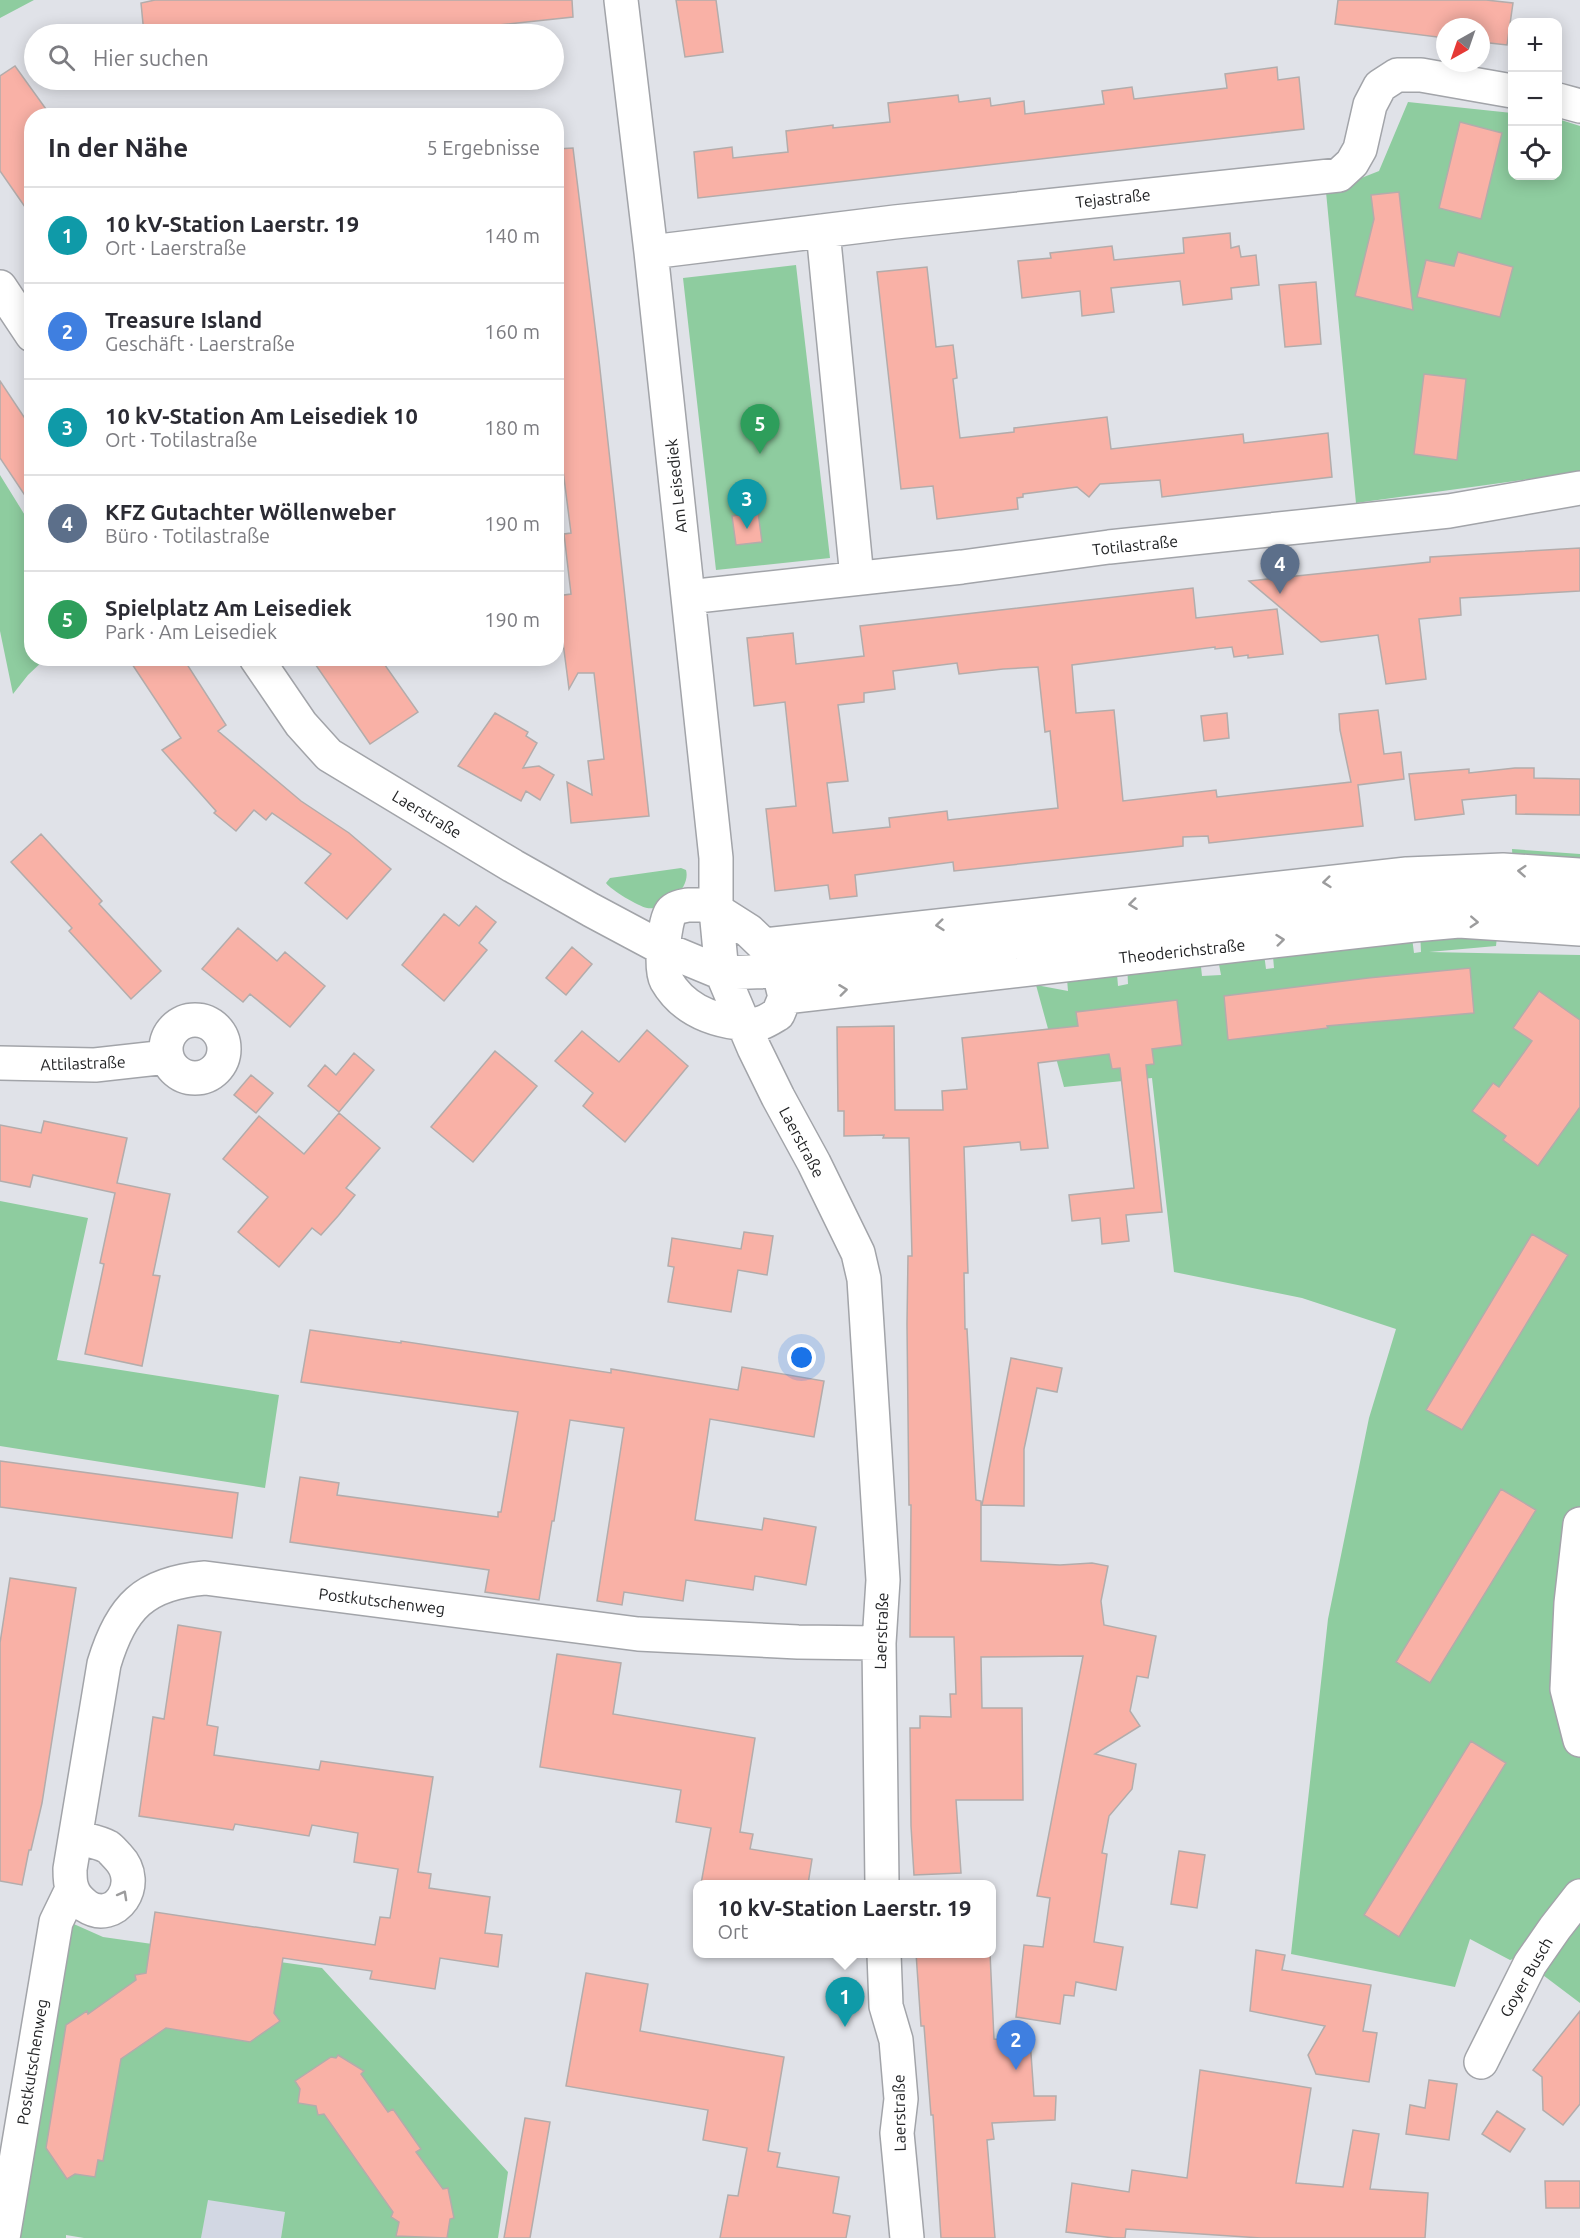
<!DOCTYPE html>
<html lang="de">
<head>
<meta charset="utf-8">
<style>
	body { margin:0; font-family:Ubuntu,sans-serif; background:#f2f2f3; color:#2b2b33 }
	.controls { position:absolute; right:18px; top:18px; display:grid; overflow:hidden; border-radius:12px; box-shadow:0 3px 15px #0003 }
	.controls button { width:54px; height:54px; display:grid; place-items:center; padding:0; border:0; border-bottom:2px solid #e1e1e2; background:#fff; color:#2b2b33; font:30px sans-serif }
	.compass { position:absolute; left:1436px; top:18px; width:54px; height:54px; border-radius:50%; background:#fff; box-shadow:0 3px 15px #0003; rotate:220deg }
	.you { position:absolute; left:802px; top:1358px; width:21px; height:21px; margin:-15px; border:4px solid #fff; border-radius:50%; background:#1a73e8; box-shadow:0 0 0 9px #1a73e833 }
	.badge { display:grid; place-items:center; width:39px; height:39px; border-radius:50%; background:#2d80b1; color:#fff; font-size:20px; font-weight:700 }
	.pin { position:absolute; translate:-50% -50px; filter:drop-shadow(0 2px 3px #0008) }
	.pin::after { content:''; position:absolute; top:32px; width:21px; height:18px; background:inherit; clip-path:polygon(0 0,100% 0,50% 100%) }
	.popup { position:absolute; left:693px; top:1880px; width:303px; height:78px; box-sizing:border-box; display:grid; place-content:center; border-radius:12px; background:#fff; filter:drop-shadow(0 2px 4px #0005); font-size:20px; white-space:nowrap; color:#7c7c81 }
	.popup b { font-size:22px; color:#2b2b33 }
	.popup::after { content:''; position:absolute; left:50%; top:100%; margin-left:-12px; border:12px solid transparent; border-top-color:#fff }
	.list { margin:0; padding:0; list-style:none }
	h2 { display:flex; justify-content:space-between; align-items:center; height:78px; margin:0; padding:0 24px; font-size:26px }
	h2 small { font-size:20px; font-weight:400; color:#7c7c81 }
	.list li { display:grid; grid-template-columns:39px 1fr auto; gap:18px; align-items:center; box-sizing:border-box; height:96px; padding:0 24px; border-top:2px solid #e1e1e2 }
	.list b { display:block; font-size:22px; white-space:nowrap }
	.list p { margin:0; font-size:20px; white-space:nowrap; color:#7c7c81 }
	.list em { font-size:20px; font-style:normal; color:#7c7c81 }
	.icon { flex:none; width:33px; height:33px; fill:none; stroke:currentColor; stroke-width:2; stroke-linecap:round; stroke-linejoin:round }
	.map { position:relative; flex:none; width:1580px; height:2238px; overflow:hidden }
	.search { position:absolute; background:#fff; box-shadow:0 3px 15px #0003; left:24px; top:24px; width:540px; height:66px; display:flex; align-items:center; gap:15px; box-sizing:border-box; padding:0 21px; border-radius:33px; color:#7c7c81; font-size:22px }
	.panel { position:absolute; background:#fff; box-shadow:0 3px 15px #0003; left:24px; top:108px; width:540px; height:558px; border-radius:24px }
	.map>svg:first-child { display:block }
	.built { fill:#d2d7e3 }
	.green { fill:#8ecc9f }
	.building { fill:#f9b1a6; stroke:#b3acab; stroke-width:1.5; fill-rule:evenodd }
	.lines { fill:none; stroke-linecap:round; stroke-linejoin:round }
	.street-casing { stroke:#a2a4a9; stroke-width:36 }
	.street { stroke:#fff; stroke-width:33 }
	.oneway { stroke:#9c9c9d }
	.labels { text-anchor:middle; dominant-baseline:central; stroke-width:4.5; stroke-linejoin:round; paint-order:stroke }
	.street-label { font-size:16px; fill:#232426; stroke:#fff }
</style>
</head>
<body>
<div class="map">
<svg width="1580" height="2238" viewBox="0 0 1580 2238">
	<rect width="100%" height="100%" fill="#e0e2e8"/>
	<path class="built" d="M207,2199L285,2212L281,2238H201Z"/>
	<path class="green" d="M0,0H34L0,18Z
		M1408,102L1512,113V176H1558V119L1580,126V472L1356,503L1326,192L1379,171Z
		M796,265L830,558L716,570L683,278Z
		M0,475L31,525L32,658L45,659L28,675L13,694L0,631Z
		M1512,849L1580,854V870L1513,866Z
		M681,868L686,870C691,888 665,911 647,908C638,906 611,890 606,883L610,878Z
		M1498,927L1496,946L1429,952L1580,955V2003L1519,1957L1510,1960L1470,1939L1455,1987L1291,1954L1328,1619L1369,1418L1396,1329L1302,1298L1174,1272L1152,1078L1064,1087L1036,985L1068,991L1067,979L1116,962L1118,986L1128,984L1127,962L1200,958L1202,976L1221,975L1217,954L1263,946L1266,969L1274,968L1272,945L1411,930L1414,953L1421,952L1420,930Z
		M0,1201L88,1218L57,1360L279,1395L265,1488L0,1446Z
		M67,1921L103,1937L322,1968L508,2172L498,2238H281L285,2212L208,2200L201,2238H84L66,2235V2238H12Z"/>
	<path class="building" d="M155,0H572L573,17L425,33V34H144L141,3Z
		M676,0H716L723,52L685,57Z
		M1338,0H1486L1513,3L1507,45L1481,42V27H1445V38L1335,24Z
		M15,66L51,116H32V217L0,171V76Z
		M1277,67L1278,80L1299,77L1304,129L698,198L694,152L732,147L733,158L788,152L786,131L833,125V128L890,122L888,103L958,95L959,102L990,98L991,106L1024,101L1025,114L1104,104L1102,91L1132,87L1134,99L1227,88L1225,74Z
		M1460,122L1502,133L1481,219L1439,208Z
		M573,148L598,351L649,816L571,823L567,782L592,795L588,761L604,759L594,673H578L569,689L557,596L571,594L564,534L571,533L563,470L556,471V149Z
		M1399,192L1401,210L1413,310L1355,296L1374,219L1371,195Z
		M1230,233L1231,248L1239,246L1241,257L1256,255L1259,285L1231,288L1232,299L1183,305L1180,281L1111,288L1114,312L1082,316L1080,291L1022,298L1018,261L1051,258L1050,253L1112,246L1114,260L1184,253L1183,238Z
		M1458,252L1513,267L1500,317L1417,297L1426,260L1454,266Z
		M927,267L936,347L953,345L957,378L953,379L960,438L1014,432V428L1107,417L1111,449L1243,434L1244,443L1328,433L1332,477L1162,497L1160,480L1100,484L1089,497L1077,487L1023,494V497L1017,498L1018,509L937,519L933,486L901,489L877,272Z
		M1316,282L1321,344L1285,347L1279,285Z
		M1424,374L1466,379L1457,460L1414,454Z
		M0,381L32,429V506L0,458Z
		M758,512L762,542L736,545L732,516Z
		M1580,548V591L1460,598L1461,615L1419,619L1426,679L1386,684L1378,635L1321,642L1249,581L1430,562V557Z
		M1193,588L1196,618L1277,609L1283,654L1248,658V655L1234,657L1232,647L1215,649V647L1072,665L1076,713L1114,710L1123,801L1216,790L1217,797L1351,782L1340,730L1339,714L1378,710L1384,754L1401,752L1404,779L1358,785L1363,826L1209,843L1208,836L1183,837V846L1131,852L954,871L953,862L855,875L857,896L830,899L828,885L775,891L766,809L796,806L785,702L754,706L747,638L793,633L796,664L821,661L864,656L860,626ZM957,663L959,674L1003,669L1038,667L1045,732L1050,731L1058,808L948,820L947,811L889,818L890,827L833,833L827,783L848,781L838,705L864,702V693L895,689L893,671Z
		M128,658H183L226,725L218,731L301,801L349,833L391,869L347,919L305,883L331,854L272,813L266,820L254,810L236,831L214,813L216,811L162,750L181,738Z
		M311,658H380L418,712L370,744Z
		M495,713L528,732L526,736L537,743L523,768L539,766L554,775L540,800L526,791L521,801L458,766Z
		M1227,713L1229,738L1204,741L1201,716Z
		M1515,768H1534V778L1580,779V815L1516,814V795L1462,800L1464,814L1415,820L1409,774L1469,769V773Z
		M41,834L102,901L99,904L161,971L131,999L69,931L72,928L11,862Z
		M476,906L496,922L479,943L487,950L444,1001L402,965L444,914L459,926Z
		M238,928L277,961L285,952L325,986L290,1027L250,994L243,1002L202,969Z
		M572,947L592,964L566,995L546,978Z
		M1470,968L1474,1013L1327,1026L1328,1028L1228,1040L1224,996L1368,978Z
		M1539,991L1580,1020V1107L1538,1166L1503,1140L1506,1136L1472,1111L1493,1083L1499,1087L1532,1041L1513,1028Z
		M1177,1000L1182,1045L1152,1049L1154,1064L1146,1065L1162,1212L1126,1215L1129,1241L1102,1244L1100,1218L1072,1221L1069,1195L1134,1188L1120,1068L1112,1069L1109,1054L1038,1063L1048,1148L1021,1150L1020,1142L964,1147L968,1273H964L965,1329H967L976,1500L981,1501V1561L1060,1565L1092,1563L1108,1566L1101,1601L1104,1625L1156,1636L1148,1678L1137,1676L1130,1711L1140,1726L1095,1754L1136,1764L1132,1789L1109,1816L1102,1853L1107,1854L1094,1942L1123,1947L1116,1990L1076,1982L1074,1996L1064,1995L1060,2024L1016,2017L1024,1945L1043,1947L1050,1898L1037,1896L1083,1656L981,1657L982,1708H1022L1023,1800H956L961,1873L914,1875L911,1826L910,1728H920V1716L951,1717L950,1694H956L954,1637H910L911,1505H909L907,1324L908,1256H912L909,1138H883L884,1135L844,1136V1111H838L837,1027L894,1026L895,1110H943L942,1091L967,1089L962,1038L1078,1026L1076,1012Z
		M647,1030L688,1066L625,1142L583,1106L593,1093L555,1061L582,1031L619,1062Z
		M495,1051L537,1086L473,1162L431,1127Z
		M354,1053L374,1070L339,1112L308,1086L325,1065L336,1075Z
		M251,1075L273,1093L256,1113L234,1095Z
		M339,1113L380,1148L346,1188L355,1195L338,1216L321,1235L312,1228L279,1267L238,1232L268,1197L223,1159L259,1116L304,1154Z
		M44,1121L127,1138L117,1183L170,1194L153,1275L160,1276L142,1366L85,1354L104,1264L100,1263L115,1193L33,1175L30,1187L0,1181V1125L41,1133Z
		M744,1232L773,1236L767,1275L738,1270L731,1312L668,1302L674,1267L668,1266L672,1238L741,1249Z
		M1532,1234L1568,1255L1462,1430L1426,1410Z
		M310,1330L401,1343V1341L611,1373V1369L738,1390L742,1367L824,1381L814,1437L710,1419L695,1520L762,1530L764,1518L816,1527L806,1585L755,1576L753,1590L686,1580L683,1601L624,1592L622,1605L597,1601L624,1428L570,1420L554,1521H552L539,1600L485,1592L489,1570L290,1542L300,1477L339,1483L337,1495L498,1517V1512H501L518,1412L301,1382Z
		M1011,1358L1062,1368L1057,1392L1037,1388L1024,1449V1506L982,1505Z
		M0,1461L238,1493L232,1538L0,1507Z
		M1501,1489L1536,1510L1430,1683L1396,1662Z
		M10,1578L76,1588L42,1803L31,1850H29L22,1885L0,1881V1643Z
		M178,1625L221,1632L207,1725L218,1727L214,1755L319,1770L321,1761L433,1777L418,1872L431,1874L429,1888L490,1897L485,1933L502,1935L498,1967L440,1958L435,1989L370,1979L372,1971L283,1958L274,2013L280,2021L250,2042L166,2028L121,2059L103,2161L98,2160L95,2177L75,2174L67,2179L46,2148L66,2025L87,2011L88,2014L136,1980L135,1975L146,1973L155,1912L375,1945L380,1917L390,1918L398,1869L354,1862L358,1833L312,1825L309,1836L235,1824L233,1830L139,1816L153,1717L164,1719Z
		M557,1654L621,1663L613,1714L755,1738L740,1832L753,1834L750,1849L812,1859L808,1884H701L711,1828L676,1822L681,1790L540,1767Z
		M1471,1741L1506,1763L1399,1937L1364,1915Z
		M1179,1851L1205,1855L1197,1908L1171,1904Z
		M1256,1950L1285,1955L1282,1970L1371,1985L1363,2031L1377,2033L1369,2082L1316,2074L1308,2055L1325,2026L1250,2011Z
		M916,1953H990L994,2039L1030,2040L1034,2096H1056L1055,2120L992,2123L994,2139L987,2140L995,2238H941L933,2115H931L924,2026H921Z
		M586,1973L648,1984L640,2031L784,2057L768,2151L780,2153L777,2167L839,2177L833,2213L850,2216L846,2238H720L728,2195L738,2196L747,2148L703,2140L708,2110L566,2086Z
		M1580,2011V2104L1563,2125L1543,2110L1542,2077L1533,2070Z
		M338,2055L364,2071L361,2074L388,2112L393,2109L421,2149L416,2152L443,2189L448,2188L454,2218L450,2219L447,2238L396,2236L399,2222L391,2217L393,2212L324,2114L318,2115L316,2106L298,2103L300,2089L295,2081L331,2057L336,2058Z
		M1200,2070L1311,2088L1296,2183L1343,2187L1353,2130L1379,2134L1370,2189L1428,2193L1425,2238H1261L1126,2229L1125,2238H1114L1066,2232L1072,2183L1129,2192L1132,2170L1187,2178Z
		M1429,2080L1457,2084L1449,2140L1406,2134L1410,2105L1425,2108Z
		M1497,2111L1525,2129L1510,2152L1482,2134Z
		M525,2118L550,2122L530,2238H504Z
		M1545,2181H1580V2208H1546Z"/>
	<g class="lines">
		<defs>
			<path id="street" d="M621,0L651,252L716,858V910L722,973L754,1048L778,1097L814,1163L858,1253L864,1279L883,1580L879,1643L882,1884
				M1558,100L1580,106
				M823,231L857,578
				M651,252L895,222L1339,175L1352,163L1360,149L1370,105L1380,86L1397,75H1421L1512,91
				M0,287L32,335
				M688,597L962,567L1109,547L1449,511L1580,488
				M256,658L301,724L329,755L513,866L591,910L664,949L722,973L779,971L889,956L1411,899C1468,895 1523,896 1580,901
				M688,905H703L716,910L749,931L775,956L785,997L778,1014C773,1017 767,1021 761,1023C755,1025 745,1024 738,1023C708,1019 682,1008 666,980C660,969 664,922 671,912C675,907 683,906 688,905Z
				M765,945L1407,874L1503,870L1580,875
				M785,997L1414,925L1459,921L1580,929
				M166 1049a29 29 0 1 1 58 0a29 29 0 1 1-58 0Z
				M0,1063L95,1065L167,1057
				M1580,1524L1571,1603L1567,1689L1580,1740
				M76,1837C86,1840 99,1842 108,1847C111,1849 115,1854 118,1857C144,1884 115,1925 86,1906C81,1902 74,1895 72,1888C70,1883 70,1875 70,1869L104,1664C121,1607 144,1583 205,1578L638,1634L798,1642L879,1643
				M884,1954L886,2006L896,2040L901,2099L897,2133L907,2238
				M1481,2062L1530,1964L1555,1928L1580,1896
				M3,2238L56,1922L72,1889"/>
		</defs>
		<use href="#street" class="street-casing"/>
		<use href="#street" class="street"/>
	</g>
	<defs><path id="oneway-chevron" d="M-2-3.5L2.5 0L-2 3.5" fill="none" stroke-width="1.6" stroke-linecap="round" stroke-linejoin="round" transform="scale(1.5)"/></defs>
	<g class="oneway">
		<use href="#oneway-chevron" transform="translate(1522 871) rotate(-176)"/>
		<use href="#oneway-chevron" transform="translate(1327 882) rotate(174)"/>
		<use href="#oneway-chevron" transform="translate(1133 904) rotate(173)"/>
		<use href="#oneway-chevron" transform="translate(1474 922) rotate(3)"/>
		<use href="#oneway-chevron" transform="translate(940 925) rotate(174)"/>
		<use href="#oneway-chevron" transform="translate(1280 940) rotate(-6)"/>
		<use href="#oneway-chevron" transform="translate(843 990) rotate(-7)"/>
		<use href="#oneway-chevron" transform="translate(123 1895) rotate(-61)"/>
	</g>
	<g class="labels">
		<g class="street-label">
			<text transform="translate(1113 198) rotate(-6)">Tejastraße</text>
			<text transform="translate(676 486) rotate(-96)">Am Leisediek</text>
			<text transform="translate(1135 545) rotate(-6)">Totilastraße</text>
			<text transform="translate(427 814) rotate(31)">Laerstraße</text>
			<text transform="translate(1182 951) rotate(-6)">Theoderichstraße</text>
			<text transform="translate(83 1063) rotate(-2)">Attilastraße</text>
			<text transform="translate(802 1142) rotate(62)">Laerstraße</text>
			<text transform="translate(382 1601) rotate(7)">Postkutschenweg</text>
			<text transform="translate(881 1631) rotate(-88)">Laerstraße</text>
			<text transform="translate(1526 1977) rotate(-60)">Goyer Busch</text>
			<text transform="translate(32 2062) rotate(-81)">Postkutschenweg</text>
			<text transform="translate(899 2113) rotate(-91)">Laerstraße</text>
		</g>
	</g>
</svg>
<div class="controls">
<button>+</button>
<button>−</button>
<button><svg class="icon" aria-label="locate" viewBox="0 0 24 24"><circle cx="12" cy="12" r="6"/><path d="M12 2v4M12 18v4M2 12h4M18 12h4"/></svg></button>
</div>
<svg class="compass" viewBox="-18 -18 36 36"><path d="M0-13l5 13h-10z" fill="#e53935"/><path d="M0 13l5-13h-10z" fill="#7c7c81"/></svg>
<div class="you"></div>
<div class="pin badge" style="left:845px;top:2027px;background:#0f9aa8">1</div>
<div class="popup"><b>10 kV-Station Laerstr. 19</b>Ort</div>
<div class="pin badge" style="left:1016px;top:2070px;background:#3f7fe0">2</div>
<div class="pin badge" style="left:747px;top:529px;background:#0f9aa8">3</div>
<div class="pin badge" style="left:1280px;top:594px;background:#5c6f8a">4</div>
<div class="pin badge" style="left:760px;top:454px;background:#2e9e5b">5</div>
<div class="search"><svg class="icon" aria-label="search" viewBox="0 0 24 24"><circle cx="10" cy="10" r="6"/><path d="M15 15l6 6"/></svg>Hier suchen</div>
<section class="panel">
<h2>In der Nähe<small>5 Ergebnisse</small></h2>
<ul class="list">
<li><span class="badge" style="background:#0f9aa8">1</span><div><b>10 kV-Station Laerstr. 19</b><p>Ort · Laerstraße</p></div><em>140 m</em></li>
<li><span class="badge" style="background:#3f7fe0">2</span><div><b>Treasure Island</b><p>Geschäft · Laerstraße</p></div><em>160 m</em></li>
<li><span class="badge" style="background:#0f9aa8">3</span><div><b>10 kV-Station Am Leisediek 10</b><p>Ort · Totilastraße</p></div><em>180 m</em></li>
<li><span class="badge" style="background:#5c6f8a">4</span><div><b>KFZ Gutachter Wöllenweber</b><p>Büro · Totilastraße</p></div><em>190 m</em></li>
<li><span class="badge" style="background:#2e9e5b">5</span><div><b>Spielplatz Am Leisediek</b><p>Park · Am Leisediek</p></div><em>190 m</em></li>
</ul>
</section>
</div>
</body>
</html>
